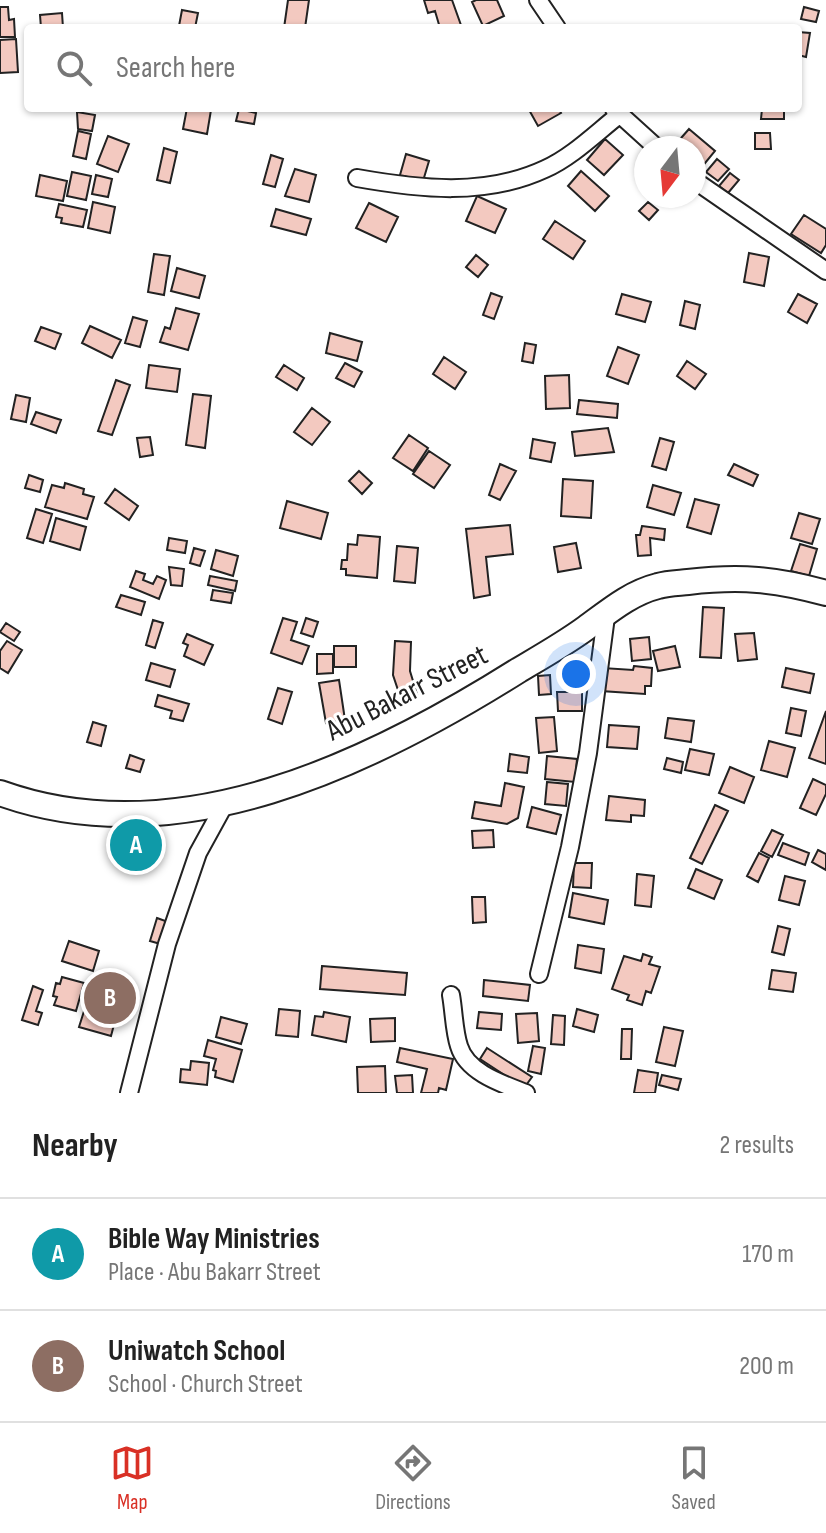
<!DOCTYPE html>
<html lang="en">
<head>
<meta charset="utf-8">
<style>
	body { margin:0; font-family:"Sofia Sans Condensed",sans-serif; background:#f2f2f2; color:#222 }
	.compass { position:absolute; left:634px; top:136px; width:72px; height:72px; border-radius:50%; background:#fff; box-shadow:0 2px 6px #0004; rotate:196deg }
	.you { position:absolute; left:576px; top:674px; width:28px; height:28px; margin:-20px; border:6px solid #fff; border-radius:50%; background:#1a73e8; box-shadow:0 0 0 12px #1a73e833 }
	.badge { display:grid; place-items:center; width:52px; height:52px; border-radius:50%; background:#d93025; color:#fff; font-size:26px; font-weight:700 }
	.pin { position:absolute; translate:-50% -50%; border:4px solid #fff; box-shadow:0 2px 8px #0006 }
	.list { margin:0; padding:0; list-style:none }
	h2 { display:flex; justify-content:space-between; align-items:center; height:104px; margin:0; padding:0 32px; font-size:34px }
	h2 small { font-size:26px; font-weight:400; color:#767676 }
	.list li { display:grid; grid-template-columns:52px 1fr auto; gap:24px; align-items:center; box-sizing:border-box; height:112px; padding:0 32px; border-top:2px solid #e0e0e0 }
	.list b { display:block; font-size:30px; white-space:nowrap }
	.list p { margin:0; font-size:26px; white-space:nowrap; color:#767676 }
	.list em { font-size:26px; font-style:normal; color:#767676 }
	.icon { flex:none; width:44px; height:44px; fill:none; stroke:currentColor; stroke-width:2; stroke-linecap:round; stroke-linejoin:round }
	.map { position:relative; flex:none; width:826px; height:1093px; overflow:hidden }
	.search { position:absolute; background:#fff; box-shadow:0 2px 6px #0004; left:24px; right:24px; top:24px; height:88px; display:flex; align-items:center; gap:20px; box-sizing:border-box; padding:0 28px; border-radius:8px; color:#767676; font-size:30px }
	.sheet { height:328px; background:#fff }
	nav { display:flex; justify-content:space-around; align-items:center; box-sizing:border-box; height:112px; border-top:2px solid #e0e0e0; background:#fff; font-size:22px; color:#767676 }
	nav a { display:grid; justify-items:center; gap:4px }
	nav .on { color:#d93025 }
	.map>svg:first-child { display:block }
	.building { fill:#f3c9c0; stroke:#222; stroke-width:2 }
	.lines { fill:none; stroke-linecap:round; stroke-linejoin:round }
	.street-casing { stroke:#222; stroke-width:20 }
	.secondary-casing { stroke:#222; stroke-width:28 }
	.street { stroke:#fff; stroke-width:16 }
	.secondary { stroke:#fff; stroke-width:24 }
	.labels { text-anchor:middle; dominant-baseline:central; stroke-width:6; stroke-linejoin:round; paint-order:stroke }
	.street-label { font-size:30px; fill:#222; stroke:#fff }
</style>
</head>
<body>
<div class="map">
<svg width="826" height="1093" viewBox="0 0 826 1093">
	<rect width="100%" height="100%" fill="#fff"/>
	<path class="building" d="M288,0H309L305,28H284Z
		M424,0H452L462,28H440L435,11L428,13Z
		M476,0H497L504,16L483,26L472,2Z
		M0,7H8L9,20L14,19L15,37H0Z
		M804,7L819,11L816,22L801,19Z
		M182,10L198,13L195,28L179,26Z
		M62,13L63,28H41L40,15Z
		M798,32L810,33L806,57L798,55Z
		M16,39L18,72L0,73V40Z
		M187,108L211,110L207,134L183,129Z
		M528,108H558L561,113L538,126Z
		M239,109L256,113L254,124L236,121Z
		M762,109L784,110V119H761Z
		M77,112L95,115L92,131L78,129Z
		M689,129L715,151L701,168L694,162V148L674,146Z
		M78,131L91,134L86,159L73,156Z
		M755,133H770L771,149H755Z
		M108,136L129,144L118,172L97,164Z
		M605,139L623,155L604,175L587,160Z
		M164,148L177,152L170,183L157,180Z
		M406,154L429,161L423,181L400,175Z
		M271,155L283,159L275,187L263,184Z
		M717,159L729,169L718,181L706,172Z
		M295,169L316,175L309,202L285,196Z
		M581,171L609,196L595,211L568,186Z
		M72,172L91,176L86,200L67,196Z
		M730,173L739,180L728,193L719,186Z
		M40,175L67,181L63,201L36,196Z
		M96,175L112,179L108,197L92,194Z
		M477,196L506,209L495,233L466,221Z
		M93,202L115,207L110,233L88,228Z
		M648,202L658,210L649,220L639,211Z
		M369,203L398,217L386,242L356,228Z
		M59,204L87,210L83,227L61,223L62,218L56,217Z
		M276,209L311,219L306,235L271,226Z
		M804,215L826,229V245L821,253L791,234Z
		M555,221L585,241L573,259L543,239Z
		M749,253L769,257L764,286L744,282Z
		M154,254L170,256L164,295L148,292Z
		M476,255L488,265L478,277L466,267Z
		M177,268L205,276L199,298L171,291Z
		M491,293L502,297L494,319L483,315Z
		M622,294L651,302L645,322L616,314Z
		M798,294L817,304L807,323L788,312Z
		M685,301L700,305L695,329L680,325Z
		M176,308L199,314L188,350L160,342L165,327L170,329Z
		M133,317L147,321L140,347L125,343Z
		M90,326L121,340L112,358L82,343Z
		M41,327L61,334L55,349L35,341Z
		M330,333L362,342L357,361L326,353Z
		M525,343L536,345L533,363L522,361Z
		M618,347L639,355L628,384L607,376Z
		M444,357L466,372L455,389L433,374Z
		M687,361L706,374L695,389L677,376Z
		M345,363L362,372L354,387L336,378Z
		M149,365L180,369L177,392L146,388Z
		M284,365L304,378L297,390L276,377Z
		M569,375L570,408L546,409L545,376Z
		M116,380L130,385L112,435L98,431Z
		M193,394L211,396L205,448L186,445Z
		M16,395L30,398L26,422L11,419Z
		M579,400L618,404L617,418L577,414Z
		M312,408L330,422L312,445L294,432Z
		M36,412L61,420L56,433L31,424Z
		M608,428L614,452L575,456L572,432Z
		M409,435L428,448L413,471L393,458Z
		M150,437L153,455L140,457L137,438Z
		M660,438L674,442L666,470L652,466Z
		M533,439L555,443L551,462L530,458Z
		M429,451L450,465L434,488L413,474Z
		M500,464L516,471L500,500L489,495Z
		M734,464L758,475L753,486L728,475Z
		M359,471L372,483L362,494L349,481Z
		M29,475L43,480L40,492L25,488Z
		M563,479L593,481L591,518L561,516Z
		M65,483L84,489L83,494L94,497L87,519L45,507L52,485L64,488Z
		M653,485L681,493L674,515L647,507Z
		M115,489L138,506L129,520L105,503Z
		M695,499L719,505L711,534L687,527Z
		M287,501L328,513L321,539L280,528Z
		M36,509L52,514L43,543L27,538Z
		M799,513L820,519L812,544L791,538Z
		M56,518L86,527L80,550L50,541Z
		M510,525L513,554L486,557L490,595L474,598L466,529Z
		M642,526L665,529L664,540L650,538L651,555L638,556L636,535H640Z
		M358,535L380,537L377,578L346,575V569H341L342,560H347L348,544L357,545Z
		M169,538L187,541L185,553L167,550Z
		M576,543L581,568L558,572L554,547Z
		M800,544L817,549L809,576L791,571Z
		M397,546L418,548L415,583L394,581Z
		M194,548L205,551L200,566L190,563Z
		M216,550L238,556L233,576L211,569Z
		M169,567L184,569L182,586L171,585Z
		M136,571L145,574L143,580L153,584L157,576L166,580L159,599L130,587Z
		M210,576L237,581L235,591L208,585Z
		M213,590L233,593L231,603L211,600Z
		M121,595L145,602L141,615L116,607Z
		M703,607L724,608L721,658L700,657Z
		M283,618L297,622L291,640L309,646L302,664L271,653Z
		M306,618L318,622L313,637L301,633Z
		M153,620L163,623L155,648L146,645Z
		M6,623L20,632L14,641L0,632Z
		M754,633L757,659L738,661L735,634Z
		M187,634L213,645L204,665L184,656L188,645L183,643Z
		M649,637L651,659L632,661L630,639Z
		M7,641L22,650L8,673L0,668V651Z
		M395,641L411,642L410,671L417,694L401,699L393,675Z
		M334,646H356V667H334Z
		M675,646L680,667L658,671L653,651Z
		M317,654H333V673L317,674Z
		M151,663L175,670L170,687L146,680Z
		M634,666L652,668L651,686H645V694L601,691L603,668L633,670Z
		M786,668L814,674L810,693L782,687Z
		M550,675L551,694L539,695L538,676Z
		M339,680L345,720L326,723L319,683Z
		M278,688L292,692L282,724L268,719Z
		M557,692H582V711H558Z
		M158,695L189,704L183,721L170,718L172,711L155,706Z
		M791,708L806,711L801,736L786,733Z
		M826,711V764L809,758Z
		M554,717L557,751L539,753L536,718Z
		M668,718L694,721L691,742L665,738Z
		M93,722L106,726L101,746L87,742Z
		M609,725L639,727L637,749L607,747Z
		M769,741L795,748L787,777L761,770Z
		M690,749L714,754L709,775L685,770Z
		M510,754L529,757L527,773L508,771Z
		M130,755L144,760L140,772L126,768Z
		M547,756L577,759L575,782L545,779Z
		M667,758L683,762L681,773L664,769Z
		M730,767L754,777L744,803L719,793Z
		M813,779L826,785V794L816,815L800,808Z
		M547,782L568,784L566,806L545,804Z
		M505,783L524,787L518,818L507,824L472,818L475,802L501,806Z
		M609,796L645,800L644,816L631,815V822L606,820Z
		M715,805L728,811L702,864L690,858Z
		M532,807L561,815L556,834L527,827Z
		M132,828L149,834L140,862L123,856Z
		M493,830L494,847L473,848L472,831Z
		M772,830L783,835L772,857L761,851Z
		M783,843L809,853L805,865L778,855Z
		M818,850L826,854V870L812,862Z
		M759,853L769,858L758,882L747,876Z
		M574,863H592L591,888L573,887Z
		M696,869L722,880L714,899L688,888Z
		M637,874L654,876L651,907L635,905Z
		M785,876L805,881L799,905L779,900Z
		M573,893L608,900L604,924L569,917Z
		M472,897H485L486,922L473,923Z
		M157,918L171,923L164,945L150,941Z
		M778,926L790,929L784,955L772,952Z
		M69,941L99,951L93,971L62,961Z
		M578,945L604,949L601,973L575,968Z
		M643,954L652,957L649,964L660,967L651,993L646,991L642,1005L627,1000L629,995L612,989L624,956L641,961Z
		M322,966L407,973L405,995L320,989Z
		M772,970L796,973L793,992L769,989Z
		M62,977L84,983L76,1011L54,1005L57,997L53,996L56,983L60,984Z
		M484,980L530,985L528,1001L483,996Z
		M90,983L134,996L129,1014L85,1000Z
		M33,986L43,990L36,1011L42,1013L38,1025L22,1020Z
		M85,1008L116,1017L111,1036L79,1027Z
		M279,1009L300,1011L298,1037L276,1035Z
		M577,1009L598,1015L594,1032L573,1026Z
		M324,1012L350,1017L346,1042L312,1035L315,1016L323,1017Z
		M479,1012L502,1014L501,1030L477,1028Z
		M537,1013L539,1041L518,1043L516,1014Z
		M553,1015L565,1016L564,1045L551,1044Z
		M221,1017L247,1024L241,1044L216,1037Z
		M395,1018V1041L371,1042L370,1019Z
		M664,1027L683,1031L675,1066L656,1062Z
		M622,1029H632L631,1059H621Z
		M208,1040L242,1050L233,1082L215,1077L216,1071L213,1070L216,1059L204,1056Z
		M533,1046L545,1048L541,1074L528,1071Z
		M400,1048L453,1059L446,1090L439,1088L438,1093H421L427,1069L397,1062Z
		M487,1048L532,1077L524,1088L480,1059Z
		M191,1061L209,1063L207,1085L180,1082L181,1069L190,1070Z
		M385,1066L386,1093H358L357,1067Z
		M638,1070L658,1073L655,1093H634Z
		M412,1075L413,1093H397L395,1076Z
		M662,1075L681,1079L678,1090L659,1085Z"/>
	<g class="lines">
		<defs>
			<path id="street" d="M538,0L557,28
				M614,109L657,148
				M357,178C419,189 485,197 545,169C572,157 596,133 619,115
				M694,180L826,271
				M539,974L570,847L588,753L607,609
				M451,995C454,1012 454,1031 459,1046C467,1073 503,1084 526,1093
				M129,1093L167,944L198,853L226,802"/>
			<path id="secondary" d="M0,793C178,857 370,764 519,670C541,657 564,644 586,628C608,612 630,593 658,586C668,583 679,583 688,582C741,576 775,579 826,593"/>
		</defs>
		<use href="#street" class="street-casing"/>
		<use href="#secondary" class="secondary-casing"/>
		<use href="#street" class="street"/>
		<use href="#secondary" class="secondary"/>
	</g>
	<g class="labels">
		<g class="street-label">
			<text transform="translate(407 693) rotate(-27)">Abu Bakarr Street</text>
		</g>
	</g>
</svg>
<svg class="compass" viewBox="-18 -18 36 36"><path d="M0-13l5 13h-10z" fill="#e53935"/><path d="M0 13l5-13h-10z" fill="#767676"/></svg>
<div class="you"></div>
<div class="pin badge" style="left:136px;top:845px;background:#0f9aa8">A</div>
<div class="pin badge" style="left:110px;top:998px;background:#8d6e63">B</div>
<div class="search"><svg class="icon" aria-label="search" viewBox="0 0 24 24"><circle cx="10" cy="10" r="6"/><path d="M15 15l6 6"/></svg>Search here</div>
</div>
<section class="sheet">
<h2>Nearby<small>2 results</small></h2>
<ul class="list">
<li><span class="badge" style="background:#0f9aa8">A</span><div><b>Bible Way Ministries</b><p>Place · Abu Bakarr Street</p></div><em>170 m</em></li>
<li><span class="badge" style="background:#8d6e63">B</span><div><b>Uniwatch School</b><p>School · Church Street</p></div><em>200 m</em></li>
</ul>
</section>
<nav>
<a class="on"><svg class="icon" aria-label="map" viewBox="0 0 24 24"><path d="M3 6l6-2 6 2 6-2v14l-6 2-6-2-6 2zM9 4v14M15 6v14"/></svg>Map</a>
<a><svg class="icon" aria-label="directions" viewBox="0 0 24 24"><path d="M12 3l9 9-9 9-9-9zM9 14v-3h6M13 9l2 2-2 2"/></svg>Directions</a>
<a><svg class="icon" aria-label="saved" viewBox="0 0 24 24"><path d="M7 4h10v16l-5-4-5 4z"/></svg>Saved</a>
</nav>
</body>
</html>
